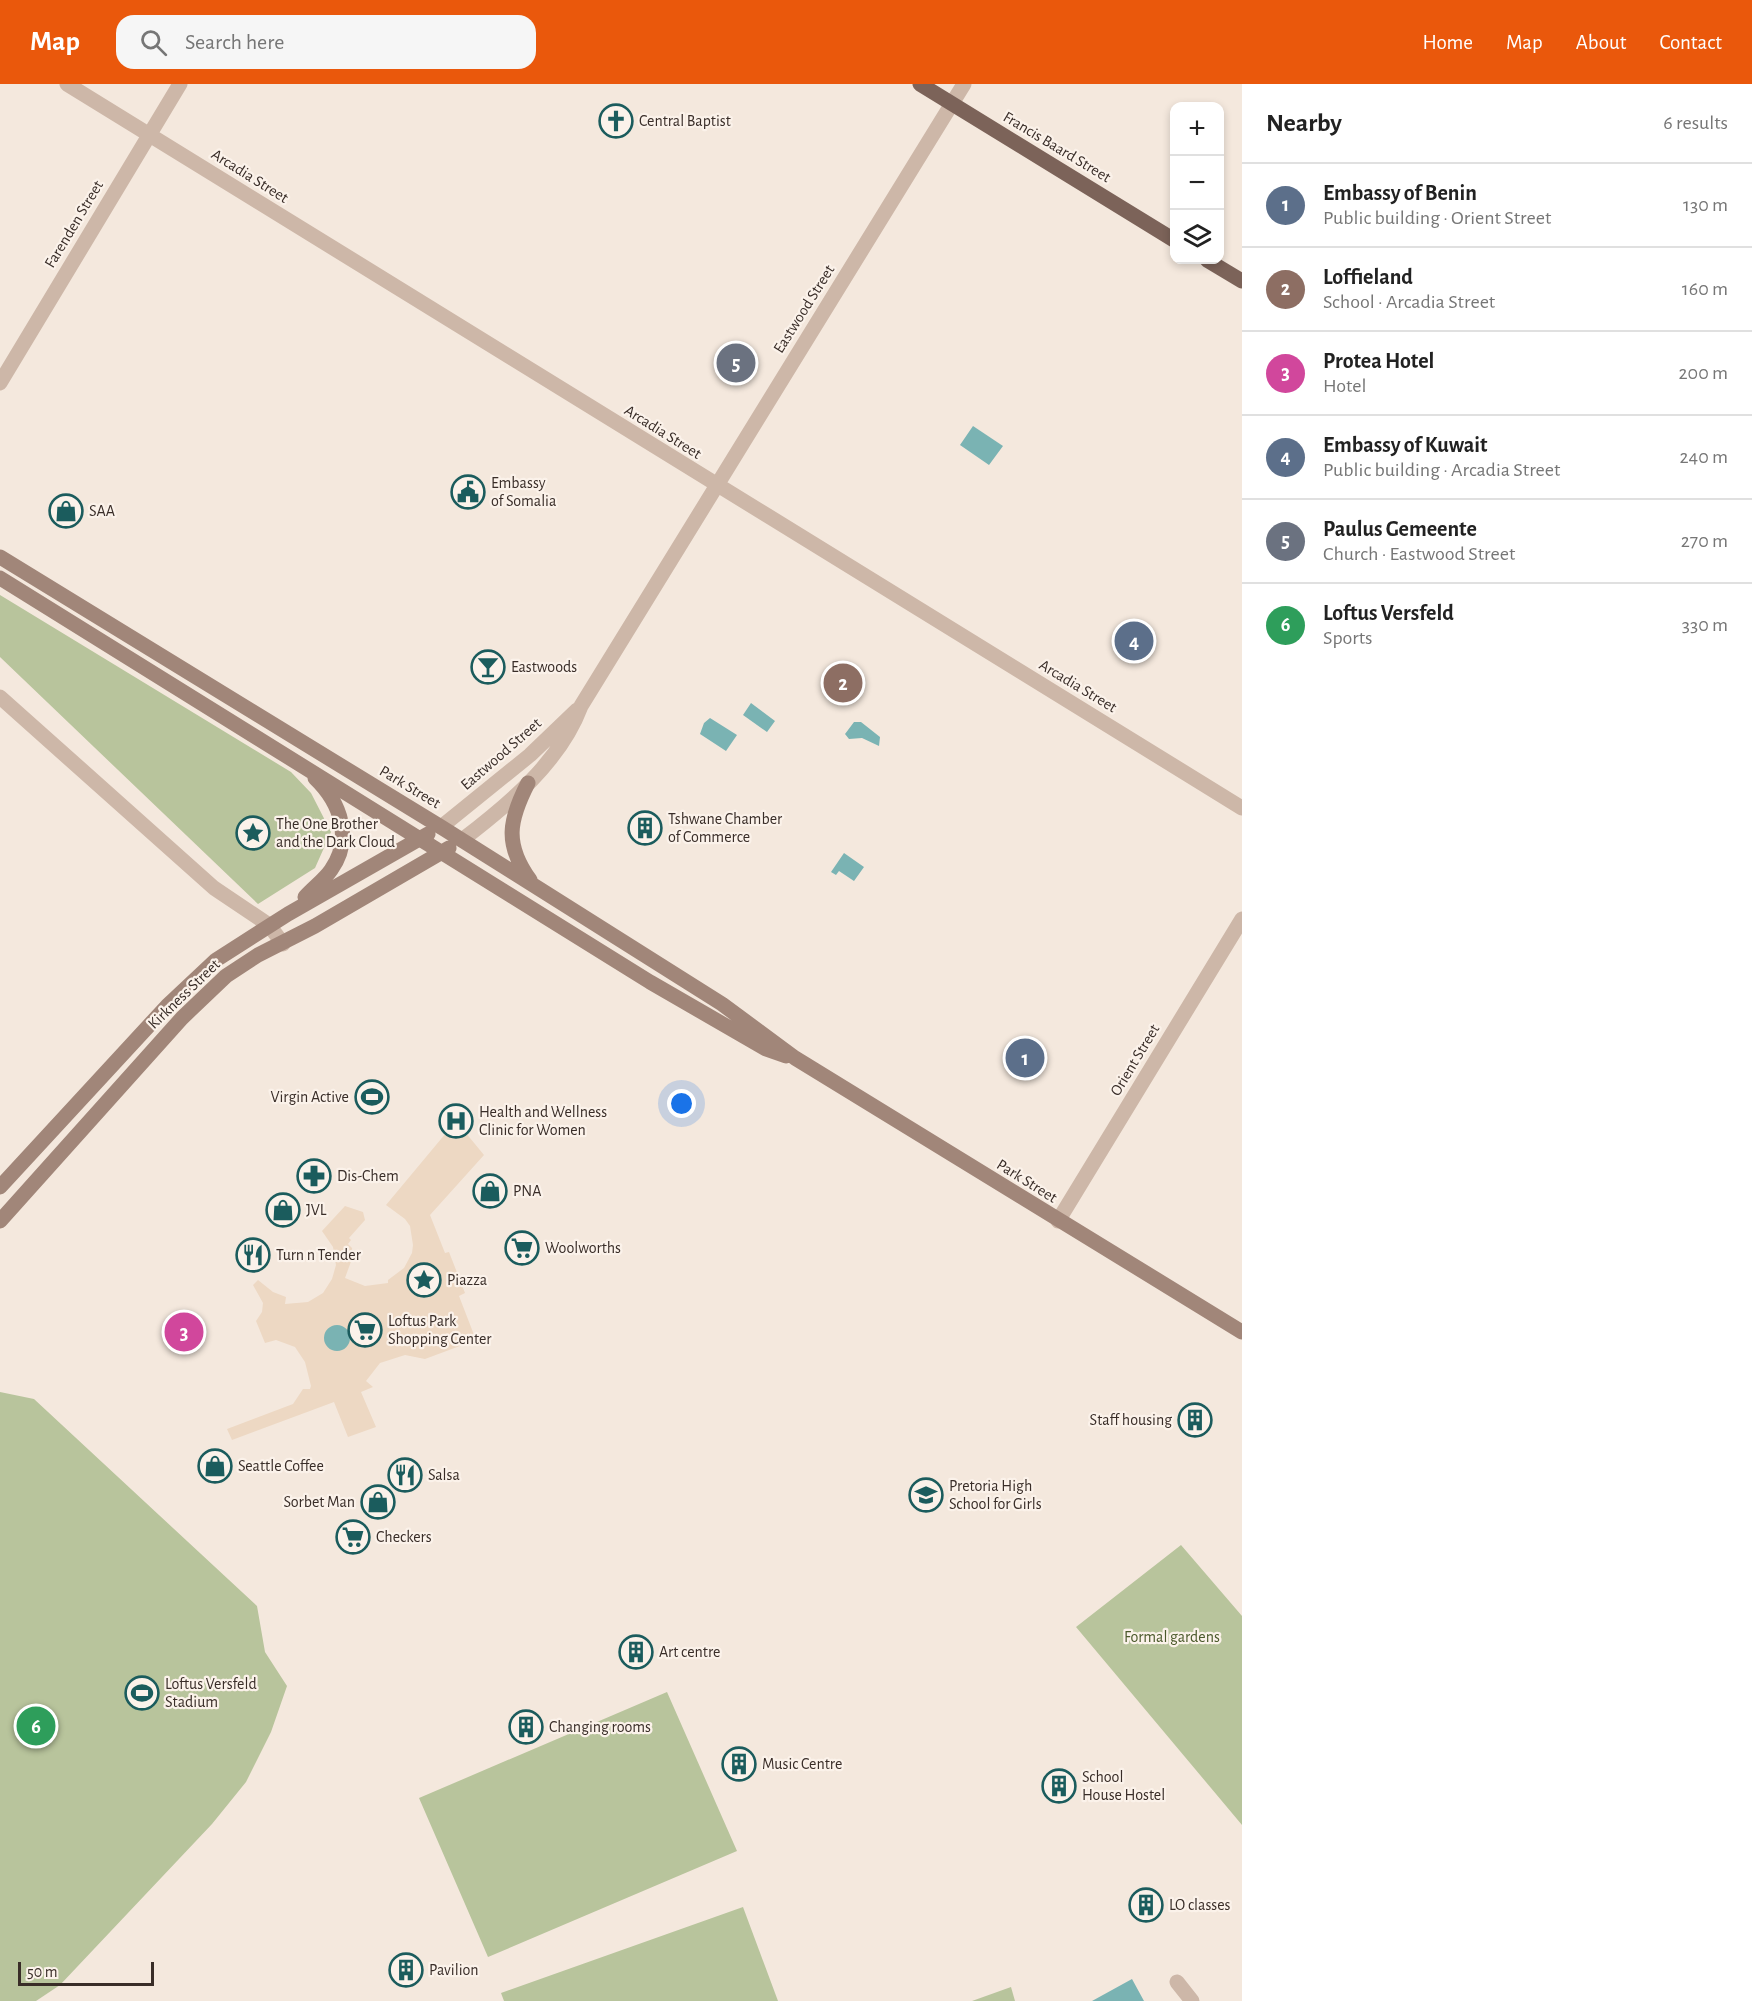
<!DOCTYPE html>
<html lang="en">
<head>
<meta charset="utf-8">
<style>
	body { margin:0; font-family:"Alegreya Sans",sans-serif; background:#f6f6f6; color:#222 }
	.controls { position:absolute; right:18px; top:18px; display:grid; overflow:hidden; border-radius:12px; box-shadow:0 3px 9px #0003 }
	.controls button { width:54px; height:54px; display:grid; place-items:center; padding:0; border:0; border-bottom:2px solid #e0e0e0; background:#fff; color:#222; font:30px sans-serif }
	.scale { position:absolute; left:18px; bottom:15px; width:136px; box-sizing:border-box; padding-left:6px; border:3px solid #392d28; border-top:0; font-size:16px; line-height:21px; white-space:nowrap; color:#392d28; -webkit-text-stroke:4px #fbf2ea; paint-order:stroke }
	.you { position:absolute; left:682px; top:1020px; width:21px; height:21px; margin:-15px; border:4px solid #fff; border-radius:50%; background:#1a73e8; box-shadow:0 0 0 9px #1a73e833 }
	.badge { display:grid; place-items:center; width:39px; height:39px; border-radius:50%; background:#ea580c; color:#fff; font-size:20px; font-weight:700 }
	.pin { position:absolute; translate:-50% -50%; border:3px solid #fff; box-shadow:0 2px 6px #0006 }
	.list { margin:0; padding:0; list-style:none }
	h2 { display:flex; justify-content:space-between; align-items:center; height:78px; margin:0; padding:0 24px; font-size:26px }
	h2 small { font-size:20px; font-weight:400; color:#767676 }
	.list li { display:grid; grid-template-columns:39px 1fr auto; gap:18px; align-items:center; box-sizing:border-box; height:84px; padding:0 24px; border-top:2px solid #e0e0e0 }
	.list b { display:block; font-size:22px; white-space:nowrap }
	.list p { margin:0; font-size:20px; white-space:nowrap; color:#767676 }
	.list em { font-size:20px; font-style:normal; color:#767676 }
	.icon { flex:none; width:33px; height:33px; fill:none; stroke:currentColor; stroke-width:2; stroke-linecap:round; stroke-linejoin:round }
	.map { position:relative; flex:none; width:1242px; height:1917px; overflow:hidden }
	header { display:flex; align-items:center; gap:36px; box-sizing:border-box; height:84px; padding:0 30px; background:#ea580c; color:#fff }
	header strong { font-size:28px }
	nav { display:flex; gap:33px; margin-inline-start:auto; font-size:21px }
	.search { width:420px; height:54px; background:#f6f6f6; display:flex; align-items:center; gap:15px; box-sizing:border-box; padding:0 21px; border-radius:18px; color:#767676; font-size:22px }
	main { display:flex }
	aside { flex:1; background:#fff }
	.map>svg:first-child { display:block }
	.green { fill:#b8c49c }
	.plaza { fill:#edd8c3 }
	.water { fill:#7ab3b3 }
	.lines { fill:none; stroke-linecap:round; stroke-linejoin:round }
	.street { stroke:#cdb7a8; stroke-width:15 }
	.secondary { stroke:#a18679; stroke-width:15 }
	.primary { stroke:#7c6359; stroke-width:15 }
	.labels { text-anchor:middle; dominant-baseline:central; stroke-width:4.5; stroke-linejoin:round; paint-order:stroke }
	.poi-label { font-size:16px; fill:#392d28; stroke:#fbf2ea; text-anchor:start }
	.street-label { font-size:16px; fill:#392d28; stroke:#fbf2ea }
	.park-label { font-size:16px; fill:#4a592b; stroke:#fbf2ea }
</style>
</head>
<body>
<header>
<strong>Map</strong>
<div class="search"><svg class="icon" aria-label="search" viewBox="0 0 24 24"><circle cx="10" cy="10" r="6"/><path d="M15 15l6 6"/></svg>Search here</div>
<nav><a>Home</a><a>Map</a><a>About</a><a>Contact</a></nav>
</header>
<main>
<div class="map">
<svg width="1242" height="1917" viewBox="0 0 1242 1917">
	<rect width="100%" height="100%" fill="#f4e8dd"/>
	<path class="green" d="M0,511L291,688L311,709L331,748L315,784L258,820L0,573Z
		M0,1308L34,1315L257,1522L265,1568L287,1602L271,1648L246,1698L212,1740L60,1901L36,1917H0Z
		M1181,1461L1242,1532V1741L1076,1543Z
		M667,1608L737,1767L488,1873L419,1714Z
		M743,1823L778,1917H504L501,1909Z
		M1011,1903L1015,1917H972Z"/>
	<path class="plaza" d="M456,1037L484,1071L430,1131L445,1169L449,1168L465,1209L459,1212L476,1256L425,1275L405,1271L380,1279L366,1297L373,1303L361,1308L376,1343L348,1353L334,1318L232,1356L227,1345L293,1320L303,1305H310L311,1302L305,1278L295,1263L276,1256L265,1259L256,1237L262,1228L263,1219L253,1201L258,1196L273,1208L286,1213L285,1220L308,1218L323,1209L332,1195L336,1181L333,1163L322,1147L345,1122L363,1128L365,1136L349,1154L351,1156L348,1160L352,1164L353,1172L345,1194L365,1202L388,1199V1196L404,1184L412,1169L413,1161L410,1142L405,1135L386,1121Z"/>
	<path class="water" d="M973,342L1003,362L989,381L960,361Z
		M751,619L775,637L767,648L743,631Z
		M710,634L737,651L726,667L700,650L704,639Z
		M854,638H861L880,653L879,662L862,654L849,655L845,650Z
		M844,769L864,783L854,797L839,787L836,791L831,788Z
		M324 1254a13 13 0 1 1 26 0a13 13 0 1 1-26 0Z
		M1132,1895L1144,1917H1092Z"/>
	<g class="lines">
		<path class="street" d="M67,0L1242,724
			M0,299L180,0
			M0,613L214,804L269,841L283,860
			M441,743L530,671L577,626
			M462,756C509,720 560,678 581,622L964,0
			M1058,1137L1242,835
			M1177,1898L1192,1917"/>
		<path class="secondary" d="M0,473L441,743L722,920L795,974L1242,1248
			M0,494L650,898L766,965L786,972
			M528,699C509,736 504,760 530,796
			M305,813C313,804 324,796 331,786C353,755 341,719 315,694
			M0,1103L167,922L216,876L288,830L428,750
			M0,1137L182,934L226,892L258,871L315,842L449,764"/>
		<path class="primary" d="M920,0L1174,156
			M1207,176L1242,197"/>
	</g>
	<defs>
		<symbol id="church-ring" viewBox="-11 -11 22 22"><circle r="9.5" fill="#fbf2ea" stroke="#1b5c5d" stroke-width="1.5"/><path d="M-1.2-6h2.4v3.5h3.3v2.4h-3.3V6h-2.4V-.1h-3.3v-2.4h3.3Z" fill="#1b5c5d"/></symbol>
		<symbol id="civic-ring" viewBox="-11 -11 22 22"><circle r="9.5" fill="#fbf2ea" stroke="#1b5c5d" stroke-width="1.5"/><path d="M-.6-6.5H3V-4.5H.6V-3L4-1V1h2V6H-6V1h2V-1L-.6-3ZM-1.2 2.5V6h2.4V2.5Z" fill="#1b5c5d"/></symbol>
		<symbol id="shop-ring" viewBox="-11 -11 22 22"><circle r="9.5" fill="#fbf2ea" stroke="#1b5c5d" stroke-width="1.5"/><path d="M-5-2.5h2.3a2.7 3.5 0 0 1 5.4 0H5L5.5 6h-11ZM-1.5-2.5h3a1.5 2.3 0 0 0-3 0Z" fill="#1b5c5d"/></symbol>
		<symbol id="bar-ring" viewBox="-11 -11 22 22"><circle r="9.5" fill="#fbf2ea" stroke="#1b5c5d" stroke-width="1.5"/><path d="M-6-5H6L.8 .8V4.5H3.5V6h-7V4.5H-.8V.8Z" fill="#1b5c5d"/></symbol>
		<symbol id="building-ring" viewBox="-11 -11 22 22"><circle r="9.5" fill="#fbf2ea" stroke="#1b5c5d" stroke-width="1.5"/><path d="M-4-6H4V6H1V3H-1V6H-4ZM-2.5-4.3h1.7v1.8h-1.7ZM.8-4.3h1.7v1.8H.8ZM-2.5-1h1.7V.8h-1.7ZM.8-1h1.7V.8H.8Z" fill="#1b5c5d"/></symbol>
		<symbol id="sight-ring" viewBox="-11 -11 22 22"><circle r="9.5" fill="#fbf2ea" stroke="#1b5c5d" stroke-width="1.5"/><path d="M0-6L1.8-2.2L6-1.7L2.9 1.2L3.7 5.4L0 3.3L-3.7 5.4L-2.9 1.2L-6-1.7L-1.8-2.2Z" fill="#1b5c5d"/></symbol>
		<symbol id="stadium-ring" viewBox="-11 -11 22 22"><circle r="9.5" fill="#fbf2ea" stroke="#1b5c5d" stroke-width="1.5"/><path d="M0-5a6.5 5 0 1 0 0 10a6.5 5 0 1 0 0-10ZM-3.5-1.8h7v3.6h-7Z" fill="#1b5c5d"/></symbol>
		<symbol id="hospital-ring" viewBox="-11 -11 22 22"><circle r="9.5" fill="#fbf2ea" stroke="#1b5c5d" stroke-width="1.5"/><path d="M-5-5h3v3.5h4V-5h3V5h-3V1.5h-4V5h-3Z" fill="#1b5c5d"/></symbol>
		<symbol id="pharmacy-ring" viewBox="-11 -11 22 22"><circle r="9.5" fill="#fbf2ea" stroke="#1b5c5d" stroke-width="1.5"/><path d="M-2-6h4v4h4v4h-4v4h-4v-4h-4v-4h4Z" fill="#1b5c5d"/></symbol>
		<symbol id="supermarket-ring" viewBox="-11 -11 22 22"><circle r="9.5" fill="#fbf2ea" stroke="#1b5c5d" stroke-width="1.5"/><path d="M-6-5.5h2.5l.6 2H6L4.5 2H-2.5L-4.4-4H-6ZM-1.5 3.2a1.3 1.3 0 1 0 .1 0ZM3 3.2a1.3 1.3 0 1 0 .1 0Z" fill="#1b5c5d"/></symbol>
		<symbol id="restaurant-ring" viewBox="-11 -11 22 22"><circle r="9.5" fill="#fbf2ea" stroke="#1b5c5d" stroke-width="1.5"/><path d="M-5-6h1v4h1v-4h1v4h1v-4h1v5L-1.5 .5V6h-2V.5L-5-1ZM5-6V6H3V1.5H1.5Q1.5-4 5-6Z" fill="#1b5c5d"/></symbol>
		<symbol id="school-ring" viewBox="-11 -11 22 22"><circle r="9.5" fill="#fbf2ea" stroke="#1b5c5d" stroke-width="1.5"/><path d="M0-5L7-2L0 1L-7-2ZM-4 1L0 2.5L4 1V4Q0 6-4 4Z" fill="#1b5c5d"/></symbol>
	</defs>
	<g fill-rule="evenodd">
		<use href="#church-ring" x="597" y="18" width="38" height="38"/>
		<use href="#civic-ring" x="449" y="389" width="38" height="38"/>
		<use href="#shop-ring" x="47" y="408" width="38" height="38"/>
		<use href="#bar-ring" x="469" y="564" width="38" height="38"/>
		<use href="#building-ring" x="626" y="725" width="38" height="38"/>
		<use href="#sight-ring" x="234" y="730" width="38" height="38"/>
		<use href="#stadium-ring" x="353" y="994" width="38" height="38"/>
		<use href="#hospital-ring" x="437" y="1018" width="38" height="38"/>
		<use href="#pharmacy-ring" x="295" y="1073" width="38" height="38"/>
		<use href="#shop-ring" x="471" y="1088" width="38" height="38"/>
		<use href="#shop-ring" x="264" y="1107" width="38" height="38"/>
		<use href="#supermarket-ring" x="503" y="1145" width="38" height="38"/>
		<use href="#restaurant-ring" x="234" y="1152" width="38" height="38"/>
		<use href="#sight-ring" x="405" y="1177" width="38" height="38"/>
		<use href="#supermarket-ring" x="346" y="1227" width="38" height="38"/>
		<use href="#building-ring" x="1176" y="1317" width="38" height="38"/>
		<use href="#shop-ring" x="196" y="1363" width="38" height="38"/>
		<use href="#restaurant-ring" x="386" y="1372" width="38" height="38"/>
		<use href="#school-ring" x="907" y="1392" width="38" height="38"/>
		<use href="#shop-ring" x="359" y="1399" width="38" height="38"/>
		<use href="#supermarket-ring" x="334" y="1434" width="38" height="38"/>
		<use href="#building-ring" x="617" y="1549" width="38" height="38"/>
		<use href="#stadium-ring" x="123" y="1590" width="38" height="38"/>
		<use href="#building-ring" x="507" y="1624" width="38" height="38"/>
		<use href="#building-ring" x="720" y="1661" width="38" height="38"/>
		<use href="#building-ring" x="1040" y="1683" width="38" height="38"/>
		<use href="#building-ring" x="1127" y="1802" width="38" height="38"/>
		<use href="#building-ring" x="387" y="1867" width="38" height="38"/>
	</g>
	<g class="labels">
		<g class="poi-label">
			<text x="639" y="37">Central Baptist</text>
			<text x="491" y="399">Embassy<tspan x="491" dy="18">of Somalia</tspan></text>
			<text x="89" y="427">SAA</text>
			<text x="511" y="583">Eastwoods</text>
			<text x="668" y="735">Tshwane Chamber<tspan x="668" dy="18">of Commerce</tspan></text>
			<text x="276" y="740">The One Brother<tspan x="276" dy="18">and the Dark Cloud</tspan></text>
			<text x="349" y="1013" text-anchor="end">Virgin Active</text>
			<text x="479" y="1028">Health and Wellness<tspan x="479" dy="18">Clinic for Women</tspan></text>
			<text x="337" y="1092">Dis-Chem</text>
			<text x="513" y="1107">PNA</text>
			<text x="306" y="1126">JVL</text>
			<text x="545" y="1164">Woolworths</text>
			<text x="276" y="1171">Turn n Tender</text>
			<text x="447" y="1196">Piazza</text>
			<text x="388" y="1237">Loftus Park<tspan x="388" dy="18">Shopping Center</tspan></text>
			<text x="1172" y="1336" text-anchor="end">Staff housing</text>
			<text x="238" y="1382">Seattle Coffee</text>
			<text x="428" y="1391">Salsa</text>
			<text x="949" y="1402">Pretoria High<tspan x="949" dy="18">School for Girls</tspan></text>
			<text x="355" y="1418" text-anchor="end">Sorbet Man</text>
			<text x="376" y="1453">Checkers</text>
			<text x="659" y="1568">Art centre</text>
			<text x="165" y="1600">Loftus Versfeld<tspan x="165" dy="18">Stadium</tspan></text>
			<text x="549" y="1643">Changing rooms</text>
			<text x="762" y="1680">Music Centre</text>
			<text x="1082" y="1693">School<tspan x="1082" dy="18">House Hostel</tspan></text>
			<text x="1169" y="1821">LO classes</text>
			<text x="429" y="1886">Pavilion</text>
		</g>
		<g class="street-label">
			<text transform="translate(1057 63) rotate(31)">Francis Baard Street</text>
			<text transform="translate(250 92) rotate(32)">Arcadia Street</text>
			<text transform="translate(74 140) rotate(-59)">Farenden Street</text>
			<text transform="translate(804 225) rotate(-58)">Eastwood Street</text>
			<text transform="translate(663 348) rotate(32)">Arcadia Street</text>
			<text transform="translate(1078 602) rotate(31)">Arcadia Street</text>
			<text transform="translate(501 670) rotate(-41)">Eastwood Street</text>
			<text transform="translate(410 703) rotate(31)">Park Street</text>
			<text transform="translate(184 910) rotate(-44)">Kirkness Street</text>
			<text transform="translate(1135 976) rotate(-59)">Orient Street</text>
			<text transform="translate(1027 1097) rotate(32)">Park Street</text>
		</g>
		<g class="park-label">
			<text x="1172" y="1553">Formal gardens</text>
		</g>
	</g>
</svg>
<div class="controls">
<button>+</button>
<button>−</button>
<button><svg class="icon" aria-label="layers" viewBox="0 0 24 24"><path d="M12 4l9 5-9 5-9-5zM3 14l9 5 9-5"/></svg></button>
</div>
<div class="scale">50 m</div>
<div class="you"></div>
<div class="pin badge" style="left:1025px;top:974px;background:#5c6f8a">1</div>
<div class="pin badge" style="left:843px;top:599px;background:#8d6e63">2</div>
<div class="pin badge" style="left:184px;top:1248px;background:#d1479c">3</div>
<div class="pin badge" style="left:1134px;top:557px;background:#5c6f8a">4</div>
<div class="pin badge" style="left:736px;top:279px;background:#6b7280">5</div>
<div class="pin badge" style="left:36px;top:1642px;background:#2e9e5b">6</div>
</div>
<aside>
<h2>Nearby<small>6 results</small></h2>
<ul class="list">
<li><span class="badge" style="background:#5c6f8a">1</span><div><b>Embassy of Benin</b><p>Public building · Orient Street</p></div><em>130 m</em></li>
<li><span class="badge" style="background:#8d6e63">2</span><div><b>Loffieland</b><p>School · Arcadia Street</p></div><em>160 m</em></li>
<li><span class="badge" style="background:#d1479c">3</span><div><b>Protea Hotel</b><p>Hotel</p></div><em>200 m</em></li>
<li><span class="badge" style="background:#5c6f8a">4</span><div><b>Embassy of Kuwait</b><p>Public building · Arcadia Street</p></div><em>240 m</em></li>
<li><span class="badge" style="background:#6b7280">5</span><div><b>Paulus Gemeente</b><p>Church · Eastwood Street</p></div><em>270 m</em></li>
<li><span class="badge" style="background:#2e9e5b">6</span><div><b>Loftus Versfeld</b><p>Sports</p></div><em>330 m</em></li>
</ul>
</aside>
</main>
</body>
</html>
